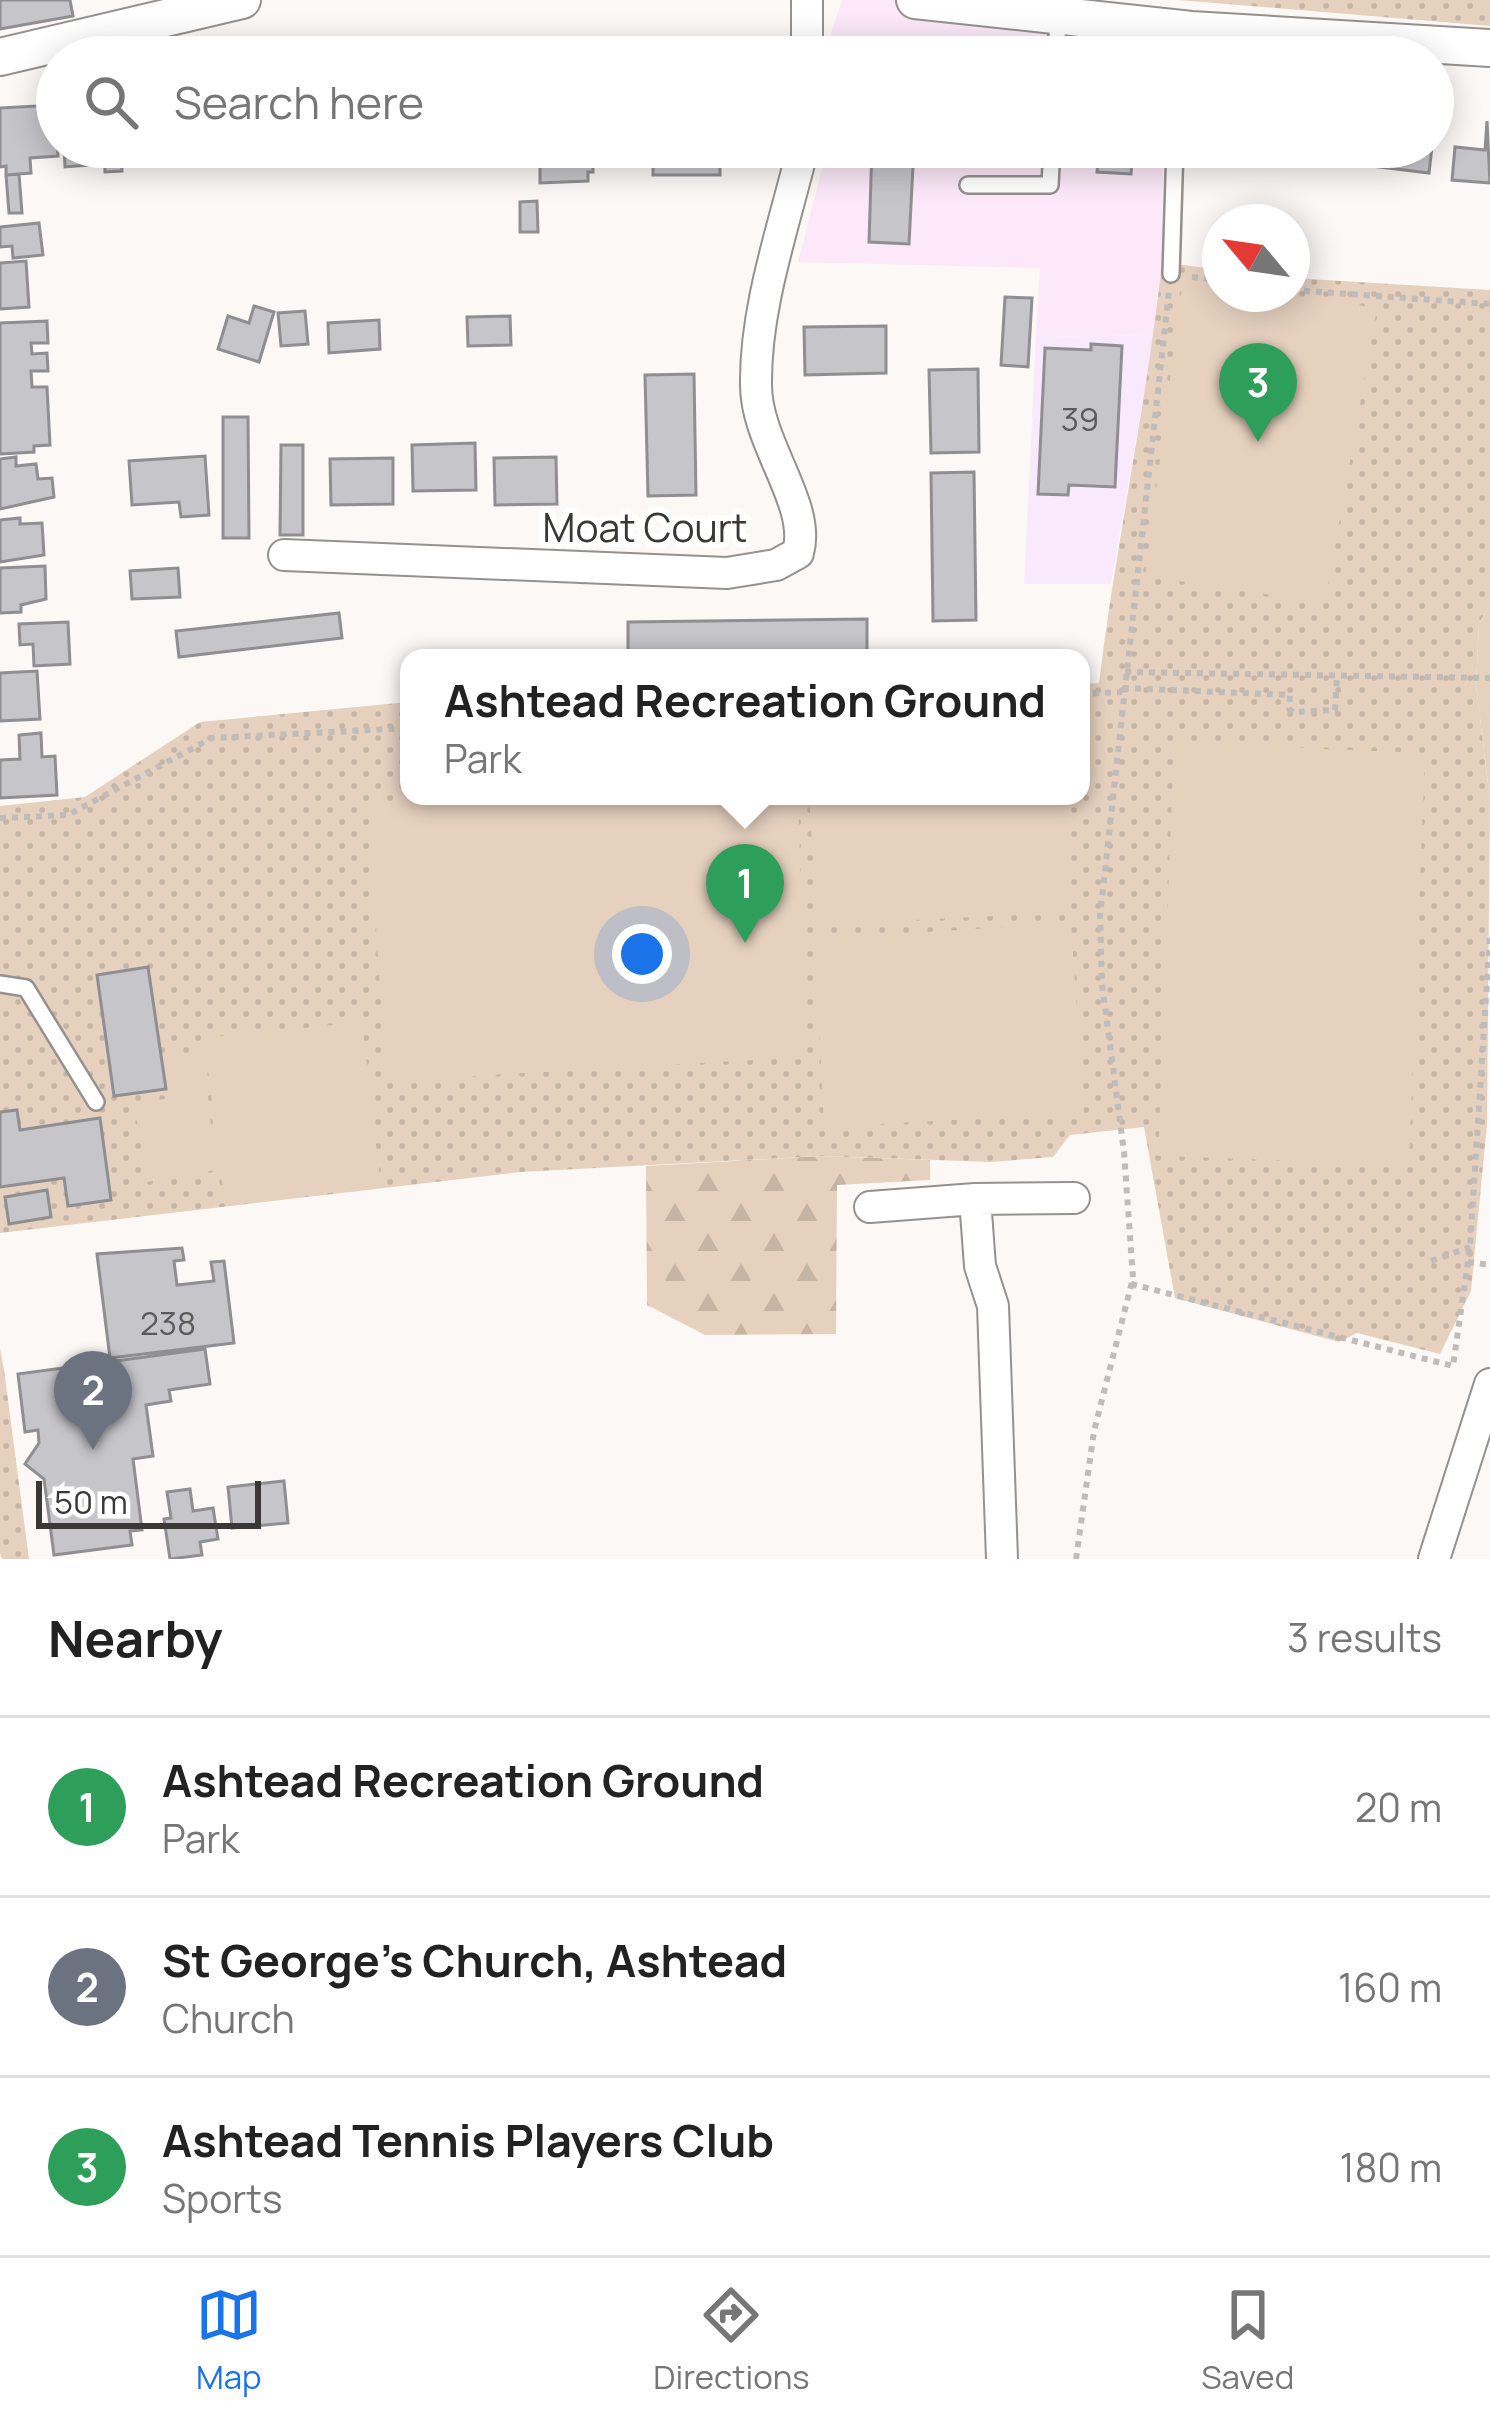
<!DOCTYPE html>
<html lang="en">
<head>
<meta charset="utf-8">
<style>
	body { margin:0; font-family:Manrope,sans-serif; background:#f2f2f2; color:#222 }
	.compass { position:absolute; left:1202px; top:204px; width:108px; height:108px; border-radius:50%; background:#fff; box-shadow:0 6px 30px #0003; rotate:299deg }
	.scale { position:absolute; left:36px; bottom:30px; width:225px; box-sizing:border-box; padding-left:12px; border:6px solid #393837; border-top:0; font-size:33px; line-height:42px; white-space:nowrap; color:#393837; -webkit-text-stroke:9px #fff; paint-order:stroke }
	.you { position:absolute; left:642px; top:954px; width:42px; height:42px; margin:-30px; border:9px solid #fff; border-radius:50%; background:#1a73e8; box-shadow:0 0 0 18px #1a73e833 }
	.badge { display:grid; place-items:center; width:78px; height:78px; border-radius:50%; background:#1a73e8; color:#fff; font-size:39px; font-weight:700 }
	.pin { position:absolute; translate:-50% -99px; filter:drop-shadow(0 3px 6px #0008) }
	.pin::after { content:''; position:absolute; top:63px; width:42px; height:36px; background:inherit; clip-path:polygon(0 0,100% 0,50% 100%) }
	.popup { position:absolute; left:400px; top:649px; width:690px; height:156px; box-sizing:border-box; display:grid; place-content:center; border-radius:24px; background:#fff; filter:drop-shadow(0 3px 9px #0005); font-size:39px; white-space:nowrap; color:#767676 }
	.popup b { font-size:45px; color:#222 }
	.popup::after { content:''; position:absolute; left:50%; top:100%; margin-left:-24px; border:24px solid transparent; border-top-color:#fff }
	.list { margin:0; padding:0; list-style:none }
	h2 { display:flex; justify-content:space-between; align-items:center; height:156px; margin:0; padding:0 48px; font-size:51px }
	h2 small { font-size:39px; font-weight:400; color:#767676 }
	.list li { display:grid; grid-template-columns:78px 1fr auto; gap:36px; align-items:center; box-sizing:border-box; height:180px; padding:0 48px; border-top:3px solid #e0e0e0 }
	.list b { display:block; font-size:45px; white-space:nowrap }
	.list p { margin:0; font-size:39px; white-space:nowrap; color:#767676 }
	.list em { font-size:39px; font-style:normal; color:#767676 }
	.icon { flex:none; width:66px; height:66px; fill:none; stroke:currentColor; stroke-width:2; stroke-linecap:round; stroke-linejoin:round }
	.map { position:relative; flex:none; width:1490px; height:1559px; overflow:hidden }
	.search { position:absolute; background:#fff; box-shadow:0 6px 30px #0003; left:36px; right:36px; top:36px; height:132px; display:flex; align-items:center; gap:30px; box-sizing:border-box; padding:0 42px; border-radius:66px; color:#767676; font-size:45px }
	.sheet { height:696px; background:#fff }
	nav { display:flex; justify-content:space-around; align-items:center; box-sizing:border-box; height:168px; border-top:3px solid #e0e0e0; background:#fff; font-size:33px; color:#767676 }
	nav a { display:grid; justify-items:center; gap:6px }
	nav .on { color:#1a73e8 }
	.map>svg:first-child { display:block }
	.commercial { fill:#fce8f8 }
	.industrial { fill:#f9e9fc }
	.forest { fill:url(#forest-firs) }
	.park { fill:url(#park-dots) }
	.pitch { fill:#e6d1bf }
	.building { fill:#c6c5c9; stroke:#8f8e92; stroke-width:3 }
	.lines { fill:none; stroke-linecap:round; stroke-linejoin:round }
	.service-casing { stroke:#94918e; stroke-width:20 }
	.minor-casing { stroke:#94918e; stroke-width:34 }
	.tertiary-casing { stroke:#94918e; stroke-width:40 }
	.path { stroke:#bfbcba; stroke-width:6; stroke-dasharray:6 6; stroke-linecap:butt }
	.service { stroke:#fff; stroke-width:15 }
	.minor { stroke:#fff; stroke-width:30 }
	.tertiary { stroke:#fff; stroke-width:36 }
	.labels { text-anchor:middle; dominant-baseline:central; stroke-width:12; stroke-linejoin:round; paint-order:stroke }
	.number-label { font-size:33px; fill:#5c5b5c }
	.street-label { font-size:39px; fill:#393837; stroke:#fff }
</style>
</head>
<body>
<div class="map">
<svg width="1490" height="1559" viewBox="0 0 1490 1559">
	<defs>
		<pattern id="forest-firs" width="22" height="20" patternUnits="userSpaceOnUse" patternTransform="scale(3)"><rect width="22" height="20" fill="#e6d1bf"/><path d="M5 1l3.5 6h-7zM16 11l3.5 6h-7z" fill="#c6b4a5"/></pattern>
		<pattern id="park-dots" width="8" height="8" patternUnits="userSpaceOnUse" patternTransform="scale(3)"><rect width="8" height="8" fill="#e6d1bf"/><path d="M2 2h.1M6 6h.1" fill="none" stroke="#c6b4a5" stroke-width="1.8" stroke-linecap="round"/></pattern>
	</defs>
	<rect width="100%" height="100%" fill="#fcf8f5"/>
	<path class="commercial" d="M842,0H1092L1111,8L1165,14L1163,57H830L831,34Z
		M824,147H1163L1162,262L1154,335L1036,337L1040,268L798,262L822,169Z"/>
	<path class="industrial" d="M1154,335L1111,584H1024L1036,337Z"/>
	<path class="forest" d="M1490,605V800L1476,685L1479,623Z
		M822,1156L930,1160V1180L837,1185L836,1334L705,1335L647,1305L646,1166Z"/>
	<path class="park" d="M1179,0H1490V26Z
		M1162,262L1220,270V294H1292V278L1490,290V605L1479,623L1476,685L1490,800L1487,1124L1471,1291L1440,1354L1357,1333L1339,1342L1175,1298L1144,1127L1070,1135L1053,1157L992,1162L822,1156L520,1172L0,1233V806L85,797L200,722L409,702V796H1081V684L1099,683C1116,542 1147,403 1162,262Z
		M0,1349L4,1370L29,1559H2L0,1553Z"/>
	<path class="pitch" d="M1183,278L1220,284V294H1286L1377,308L1325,603L1145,576Z
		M1174,743L1425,753L1409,1165L1158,1156Z
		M503,796H798L806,1057L386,1081L368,803Z
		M809,796H1064L1070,912L817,925Z
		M1071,923L1084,1113L824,1127L815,939Z
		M362,1022L381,1187L225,1205L204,1038Z
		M203,1051L216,1170L147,1182L134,1104L171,1098L168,1056Z"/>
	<path class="building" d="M0,0H70L73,16L0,29Z
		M55,105L58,156L30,158L31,173L6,175V166L0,167V108Z
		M1487,121L1490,183L1452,180L1455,147L1485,150Z
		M64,147H101L102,164L65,167Z
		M104,147H167L121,150L122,171L105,172Z
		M208,147H256L257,154L208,158Z
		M446,147H481L482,157L448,161Z
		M517,147H593V172H588V181L540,183V159L517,160Z
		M644,147H720V175H653V156H644Z
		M872,147H914L909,244L869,242Z
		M1059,147H1133L1131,174L1097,172L1098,161L1088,160L1087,166L1057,164Z
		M1292,147H1351L1349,163L1291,156Z
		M1373,147H1432L1429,173L1371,166Z
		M19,174L22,213H9L6,175Z
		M537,201L538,232H520V202Z
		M39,223L43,255L13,258L12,246L0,247V227Z
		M26,261L29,307L0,309V263Z
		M1005,297L1032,298L1028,367L1001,365Z
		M254,306L274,312L259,362L218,349L228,316L249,323Z
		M305,311L308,344L281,346L278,313Z
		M510,316L511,345L468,346L467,317Z
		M379,320L380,349L329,353L328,323Z
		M47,321L48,343H31L32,354L47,353L48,371H31L32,387H47L50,445L34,446V452L0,454V323Z
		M886,326V373L805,375L804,327Z
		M1091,344L1122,346L1115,487L1069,485L1068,495L1038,494L1045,348L1091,350Z
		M978,369L979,452L931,453L929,370Z
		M694,374L696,495L648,496L645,375Z
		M223,417H248L249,538H223Z
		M475,443L476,490L413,491L412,445Z
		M281,445H303V535H280Z
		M205,456L209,515L181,517L179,502L132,505L129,461Z
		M16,457V466L36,464L38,479L52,478L54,497L0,509V459Z
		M556,457L557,504L495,505L494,458Z
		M393,458V504L331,505L330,459Z
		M974,472L976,620L933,621L931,473Z
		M20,518V524L42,523L44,555L0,562V520Z
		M45,566L46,599L21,605V612L0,613V568Z
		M178,568L180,597L132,599L130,571Z
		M339,613L342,638L179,657L176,631Z
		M867,619V658H628V622Z
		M68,622L70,664L34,666L33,644L20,645L19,624Z
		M37,671L40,719L0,721V673Z
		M41,733L42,757L55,756L57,795L0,798V760L20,759L19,735Z
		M148,967L166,1089L114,1096L97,975Z
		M17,1110L20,1130L100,1118L111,1200L68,1206L64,1178L0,1187V1112Z
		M47,1190L51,1217L9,1224L5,1197Z
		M182,1248L184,1260L174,1261L177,1285L214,1281L211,1262L224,1261L234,1343L110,1358L97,1254Z
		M205,1349L210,1384L169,1390L171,1401L146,1405L153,1456L133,1459L142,1530L130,1531L132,1545L54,1555L44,1479L25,1464L39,1443L38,1430L25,1432L18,1374Z
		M284,1481L288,1523L232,1528L228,1487Z
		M190,1489L193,1511L213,1508L218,1539L200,1542L202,1555L170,1559L164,1519L171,1518L167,1492Z"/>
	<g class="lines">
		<defs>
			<path id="service" d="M1056,57L1058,18
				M968,185H1050L1052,147
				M1171,274L1175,147
				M0,984L26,988L96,1102"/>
			<path id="minor" d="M807,0V57
				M284,555L727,573L776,565L798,553C812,504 756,444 756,385C755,305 785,224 803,147
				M975,1199L980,1266L993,1306L1002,1559
				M870,1207L975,1199L1074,1198
				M1434,1559L1490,1384"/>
			<path id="tertiary" d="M915,0L1191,30L1490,48
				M0,57L242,0"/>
		</defs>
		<use href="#service" class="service-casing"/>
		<use href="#minor" class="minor-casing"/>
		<use href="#tertiary" class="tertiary-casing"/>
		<path class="path" d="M1192,277L1220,280
			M1292,290L1490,304
			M1125,672L1490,678
			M1123,688L1290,695L1289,709L1293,712L1335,710L1337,676
			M1081,694L1122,692
			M0,818L68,815L212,738L409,728
			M1431,1261L1470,1247
			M1468,1262L1490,1265
			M1131,1284L1453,1366L1470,1247L1490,935
			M1076,1559L1094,1431L1133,1278L1124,1152L1102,984L1100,916L1169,291"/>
		<use href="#service" class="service"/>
		<use href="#minor" class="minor"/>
		<use href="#tertiary" class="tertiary"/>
	</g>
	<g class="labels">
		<g class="number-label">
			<text x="1080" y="418">39</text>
			<text x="168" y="1322">238</text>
		</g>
		<g class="street-label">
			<text x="645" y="527">Moat Court</text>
		</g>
	</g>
</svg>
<svg class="compass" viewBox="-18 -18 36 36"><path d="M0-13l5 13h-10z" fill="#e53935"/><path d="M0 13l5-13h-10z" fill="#767676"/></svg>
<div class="scale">50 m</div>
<div class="you"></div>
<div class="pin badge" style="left:745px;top:943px;background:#2e9e5b">1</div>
<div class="popup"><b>Ashtead Recreation Ground</b>Park</div>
<div class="pin badge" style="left:93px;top:1450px;background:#6b7280">2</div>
<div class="pin badge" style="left:1258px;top:442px;background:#2e9e5b">3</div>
<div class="search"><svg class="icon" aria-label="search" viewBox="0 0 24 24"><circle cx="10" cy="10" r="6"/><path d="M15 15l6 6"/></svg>Search here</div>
</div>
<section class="sheet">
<h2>Nearby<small>3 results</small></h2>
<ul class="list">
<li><span class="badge" style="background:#2e9e5b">1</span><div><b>Ashtead Recreation Ground</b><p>Park</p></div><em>20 m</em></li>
<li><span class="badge" style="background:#6b7280">2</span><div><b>St George's Church, Ashtead</b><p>Church</p></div><em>160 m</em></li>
<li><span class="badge" style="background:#2e9e5b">3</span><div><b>Ashtead Tennis Players Club</b><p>Sports</p></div><em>180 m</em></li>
</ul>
</section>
<nav>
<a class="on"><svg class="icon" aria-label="map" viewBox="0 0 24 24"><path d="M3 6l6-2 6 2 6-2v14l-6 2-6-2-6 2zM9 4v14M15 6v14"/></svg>Map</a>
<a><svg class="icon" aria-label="directions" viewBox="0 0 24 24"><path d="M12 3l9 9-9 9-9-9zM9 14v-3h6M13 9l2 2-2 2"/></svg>Directions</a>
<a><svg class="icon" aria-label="saved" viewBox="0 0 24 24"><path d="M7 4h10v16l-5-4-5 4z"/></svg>Saved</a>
</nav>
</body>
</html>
